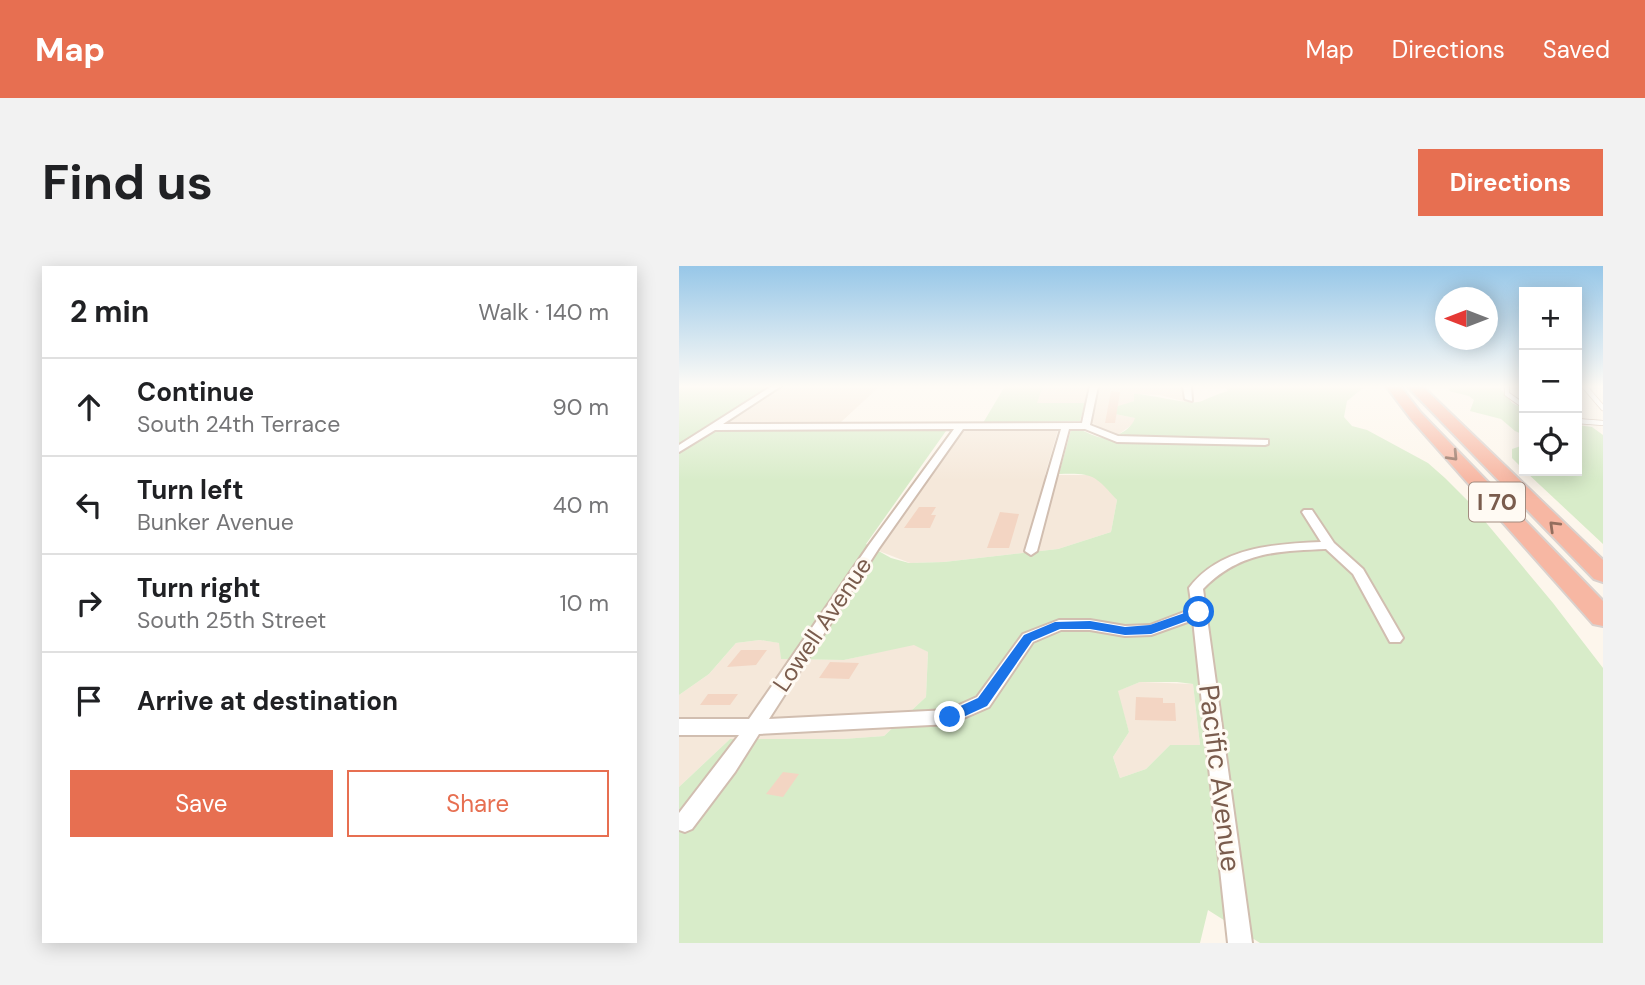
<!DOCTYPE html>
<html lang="en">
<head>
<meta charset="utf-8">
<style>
	body { margin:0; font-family:"DM Sans",sans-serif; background:#f2f2f2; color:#202124 }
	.controls { position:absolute; right:21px; top:21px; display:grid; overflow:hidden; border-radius:0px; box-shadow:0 4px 18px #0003 }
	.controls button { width:63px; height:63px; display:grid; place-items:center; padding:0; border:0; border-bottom:2px solid #e0e0e0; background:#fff; color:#202124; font:35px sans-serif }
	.compass { position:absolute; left:756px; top:21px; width:63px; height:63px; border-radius:50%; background:#fff; box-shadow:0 4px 18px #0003; rotate:270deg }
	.stop { position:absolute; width:21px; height:21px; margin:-16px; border:5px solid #1a73e8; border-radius:50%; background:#fff }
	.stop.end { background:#1a73e8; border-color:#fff; box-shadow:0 2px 7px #0008 }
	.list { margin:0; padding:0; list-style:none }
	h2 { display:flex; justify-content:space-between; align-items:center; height:91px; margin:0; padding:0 28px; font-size:30px }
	h2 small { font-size:23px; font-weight:400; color:#757577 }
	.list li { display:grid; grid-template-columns:46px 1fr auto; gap:21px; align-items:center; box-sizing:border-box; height:98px; padding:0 28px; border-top:2px solid #e0e0e0 }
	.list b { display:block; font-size:26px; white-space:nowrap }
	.list p { margin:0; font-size:23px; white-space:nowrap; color:#757577 }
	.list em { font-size:23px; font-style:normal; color:#757577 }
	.actions { display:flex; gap:14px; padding:21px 28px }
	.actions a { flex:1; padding:16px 0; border:2px solid #e76f51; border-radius:0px; text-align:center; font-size:24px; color:#e76f51 }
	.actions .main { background:#e76f51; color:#fff }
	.icon { flex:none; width:38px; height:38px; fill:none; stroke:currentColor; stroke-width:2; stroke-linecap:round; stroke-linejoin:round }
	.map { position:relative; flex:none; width:924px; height:677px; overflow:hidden; border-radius:0px }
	header { display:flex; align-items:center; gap:42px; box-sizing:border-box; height:98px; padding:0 35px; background:#e76f51; color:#fff }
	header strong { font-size:33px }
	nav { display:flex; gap:38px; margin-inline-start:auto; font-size:24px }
	.intro { display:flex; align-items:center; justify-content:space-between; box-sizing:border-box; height:168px; padding:0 42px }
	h1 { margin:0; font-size:49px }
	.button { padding:18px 32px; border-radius:0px; background:#e76f51; color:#fff; font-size:24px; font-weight:700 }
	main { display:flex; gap:42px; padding:0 42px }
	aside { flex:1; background:#fff; border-radius:0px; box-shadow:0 4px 18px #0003 }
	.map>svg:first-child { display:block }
	.residential { fill:#f5e8da }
	.green { fill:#d8ecc9; fill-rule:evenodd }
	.building { fill:#f3d5c3 }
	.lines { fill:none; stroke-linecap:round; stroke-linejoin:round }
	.service-casing { stroke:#d1beb0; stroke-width:6 }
	.minor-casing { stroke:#d1beb0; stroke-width:4 }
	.motorway-casing { stroke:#dad1cd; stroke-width:4 }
	.service { stroke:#fff; stroke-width:4.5 }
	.minor { fill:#fff; fill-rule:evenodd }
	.motorway { fill:#f7b7a3; fill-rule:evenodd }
	.oneway { stroke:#936e5e }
	.route { fill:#1a73e8 }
	.labels { text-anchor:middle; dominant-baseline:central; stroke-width:6; stroke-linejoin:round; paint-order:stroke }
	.shield { fill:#fffaf3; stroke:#a28b7f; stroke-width:2 }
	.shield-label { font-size:23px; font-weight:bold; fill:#7a5c4d }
	.street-label { font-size:24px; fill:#7a5c4d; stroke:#fffaf3 }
	.near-street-label { font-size:28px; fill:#7a5c4d; stroke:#fffaf3 }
</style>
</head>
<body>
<header>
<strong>Map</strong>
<nav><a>Map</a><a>Directions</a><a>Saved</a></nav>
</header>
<div class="intro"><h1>Find us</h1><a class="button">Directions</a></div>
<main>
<aside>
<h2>2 min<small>Walk · 140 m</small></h2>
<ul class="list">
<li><svg class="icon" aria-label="ahead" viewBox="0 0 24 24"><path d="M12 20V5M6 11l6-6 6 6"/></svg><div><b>Continue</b><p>South 24th Terrace</p></div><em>90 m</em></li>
<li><svg class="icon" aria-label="left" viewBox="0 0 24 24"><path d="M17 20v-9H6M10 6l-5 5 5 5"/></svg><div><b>Turn left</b><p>Bunker Avenue</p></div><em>40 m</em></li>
<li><svg class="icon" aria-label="right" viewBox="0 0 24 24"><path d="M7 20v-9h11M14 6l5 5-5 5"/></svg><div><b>Turn right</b><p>South 25th Street</p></div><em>10 m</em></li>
<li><svg class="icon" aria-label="arrive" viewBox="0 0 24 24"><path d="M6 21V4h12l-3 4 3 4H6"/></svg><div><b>Arrive at destination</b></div></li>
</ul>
<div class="actions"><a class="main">Save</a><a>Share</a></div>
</aside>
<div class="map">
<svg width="924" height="677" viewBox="0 0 924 677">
	<rect width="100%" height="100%" fill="#fdf6ec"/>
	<path class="residential" d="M103,120H201L161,157L45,158Z
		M364,120H410L406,137H357Z
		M420,120H503L507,136L481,129L455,128V135L430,144L436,148L457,152L454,158L440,168L435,169L413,157Z
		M289,162L379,164L366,209H411L424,216L438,234L432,266L379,283L265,296L231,297L200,285L284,164Z
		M81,374L101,377L102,393L165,394L235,378L249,386L247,431L205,470L164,473H51L0,521V429L30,408L57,377Z
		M461,416L514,418L521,479H491L467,503L441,512L434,491L450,466L438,425Z"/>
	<path class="green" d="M326,120H364L358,137H406L401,155L304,157Z
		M514,120H680L684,122L668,135L665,151L673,160L688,164L749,197L766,212L789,235L874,337L924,402V677H581L529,644L521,677H0V521L51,473H164L205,470L247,431L249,386L235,379L165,394L102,393L100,377L81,374L57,377L30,408L0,429V187L34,166L46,163L267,165L187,278L212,292L230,297L265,296L379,283L432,266L438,234C415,209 415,207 380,208L392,164C404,162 408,168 419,171C433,174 452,165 456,152L436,148L430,143L455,135V128C472,128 511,140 523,135C531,131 539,128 549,125L547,122ZM461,416H498L514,418L521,479H491L467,503L441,512L434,491L450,466L439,425Z
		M771,120L821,122L833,137L845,143V169L836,165L822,153L791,145L795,134L790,130L770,125Z
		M0,121H85L88,123L0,180Z
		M898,159L913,161L924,169V278L846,205L833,192V183L845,179V205H898Z"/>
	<path class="building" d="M432,125L441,126L436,157H426Z
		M240,241H257L252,249H257L251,262H225Z
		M321,246L340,248L330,282H308Z
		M62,384H88L77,399L48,401Z
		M151,396L180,397L170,413L140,412Z
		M29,428H59L51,439H21Z
		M457,431L484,432V437H496L497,455L456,454Z
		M104,506L120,508L104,531L87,528Z"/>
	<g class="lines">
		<defs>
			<path id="service" d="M828,120V128L845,140
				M905,120L924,142
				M898,155L924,157"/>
			<path id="minor" d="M93,120H102L44,158L403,157L411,120H419L411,159L439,170L589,174V178L586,179L438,176L406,163H390L358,285L352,289L346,285L382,163H284L200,282L90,453L269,444L298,431L344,368L380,354H411L446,360L471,359L513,343L510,322C541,281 595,278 642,276L623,246L625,244H633L655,277L684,303L724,372L721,376H711L674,308L647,283C598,285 560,286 524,323L573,677H549L514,354L472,369L446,370L411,364H382L354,376L310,441L271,458L80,468L56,506L13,563L6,566L0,564V547L60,469H0V453H70L190,279L275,163L36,164L0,186V179Z
				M504,120H512L513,135L506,133Z"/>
			<path id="motorway" d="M707,120H721L742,147L924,335V360L914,358L732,153Z
				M728,120H743L924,294V316L915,313Z"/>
		</defs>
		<use href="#service" class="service-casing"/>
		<use href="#minor" class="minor-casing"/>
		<use href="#motorway" class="motorway-casing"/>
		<use href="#service" class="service"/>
		<use href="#minor" class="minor"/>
		<use href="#motorway" class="motorway"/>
	</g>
	<defs><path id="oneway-chevron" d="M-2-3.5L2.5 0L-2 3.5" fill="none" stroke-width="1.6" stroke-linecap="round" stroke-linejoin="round" transform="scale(1.75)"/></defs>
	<g class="oneway">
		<use href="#oneway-chevron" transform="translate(774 190) rotate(47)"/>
		<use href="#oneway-chevron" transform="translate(875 260) rotate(-136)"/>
	</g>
	<linearGradient id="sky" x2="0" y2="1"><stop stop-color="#97c7e8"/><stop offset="0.56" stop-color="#fefbf6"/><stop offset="1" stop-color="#fefbf6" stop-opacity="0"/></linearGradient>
	<rect width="924" height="215" fill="url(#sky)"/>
	<path class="route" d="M520,342L524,343V349L472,368L446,369L411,363H381L353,375L308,440L271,457L264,451L266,447L299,432L345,369L376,356L411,355L446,361L471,359Z"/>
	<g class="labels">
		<rect class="shield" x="790" y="216.5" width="56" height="39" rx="5"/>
		<g class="shield-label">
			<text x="818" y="236">I 70</text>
		</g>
		<g class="street-label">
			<text transform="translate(143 358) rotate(-56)">Lowell Avenue</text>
		</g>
		<g class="near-street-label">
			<text transform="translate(541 512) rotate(83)">Pacific Avenue</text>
		</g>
	</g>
</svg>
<div class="controls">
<button>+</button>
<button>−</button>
<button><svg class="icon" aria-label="locate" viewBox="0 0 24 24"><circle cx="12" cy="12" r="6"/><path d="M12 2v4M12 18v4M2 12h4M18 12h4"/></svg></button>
</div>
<svg class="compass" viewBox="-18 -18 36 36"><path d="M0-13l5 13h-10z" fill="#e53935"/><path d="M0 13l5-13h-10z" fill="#757577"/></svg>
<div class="stop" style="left:520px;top:346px"></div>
<div class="stop end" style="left:271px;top:451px"></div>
</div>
</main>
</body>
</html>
